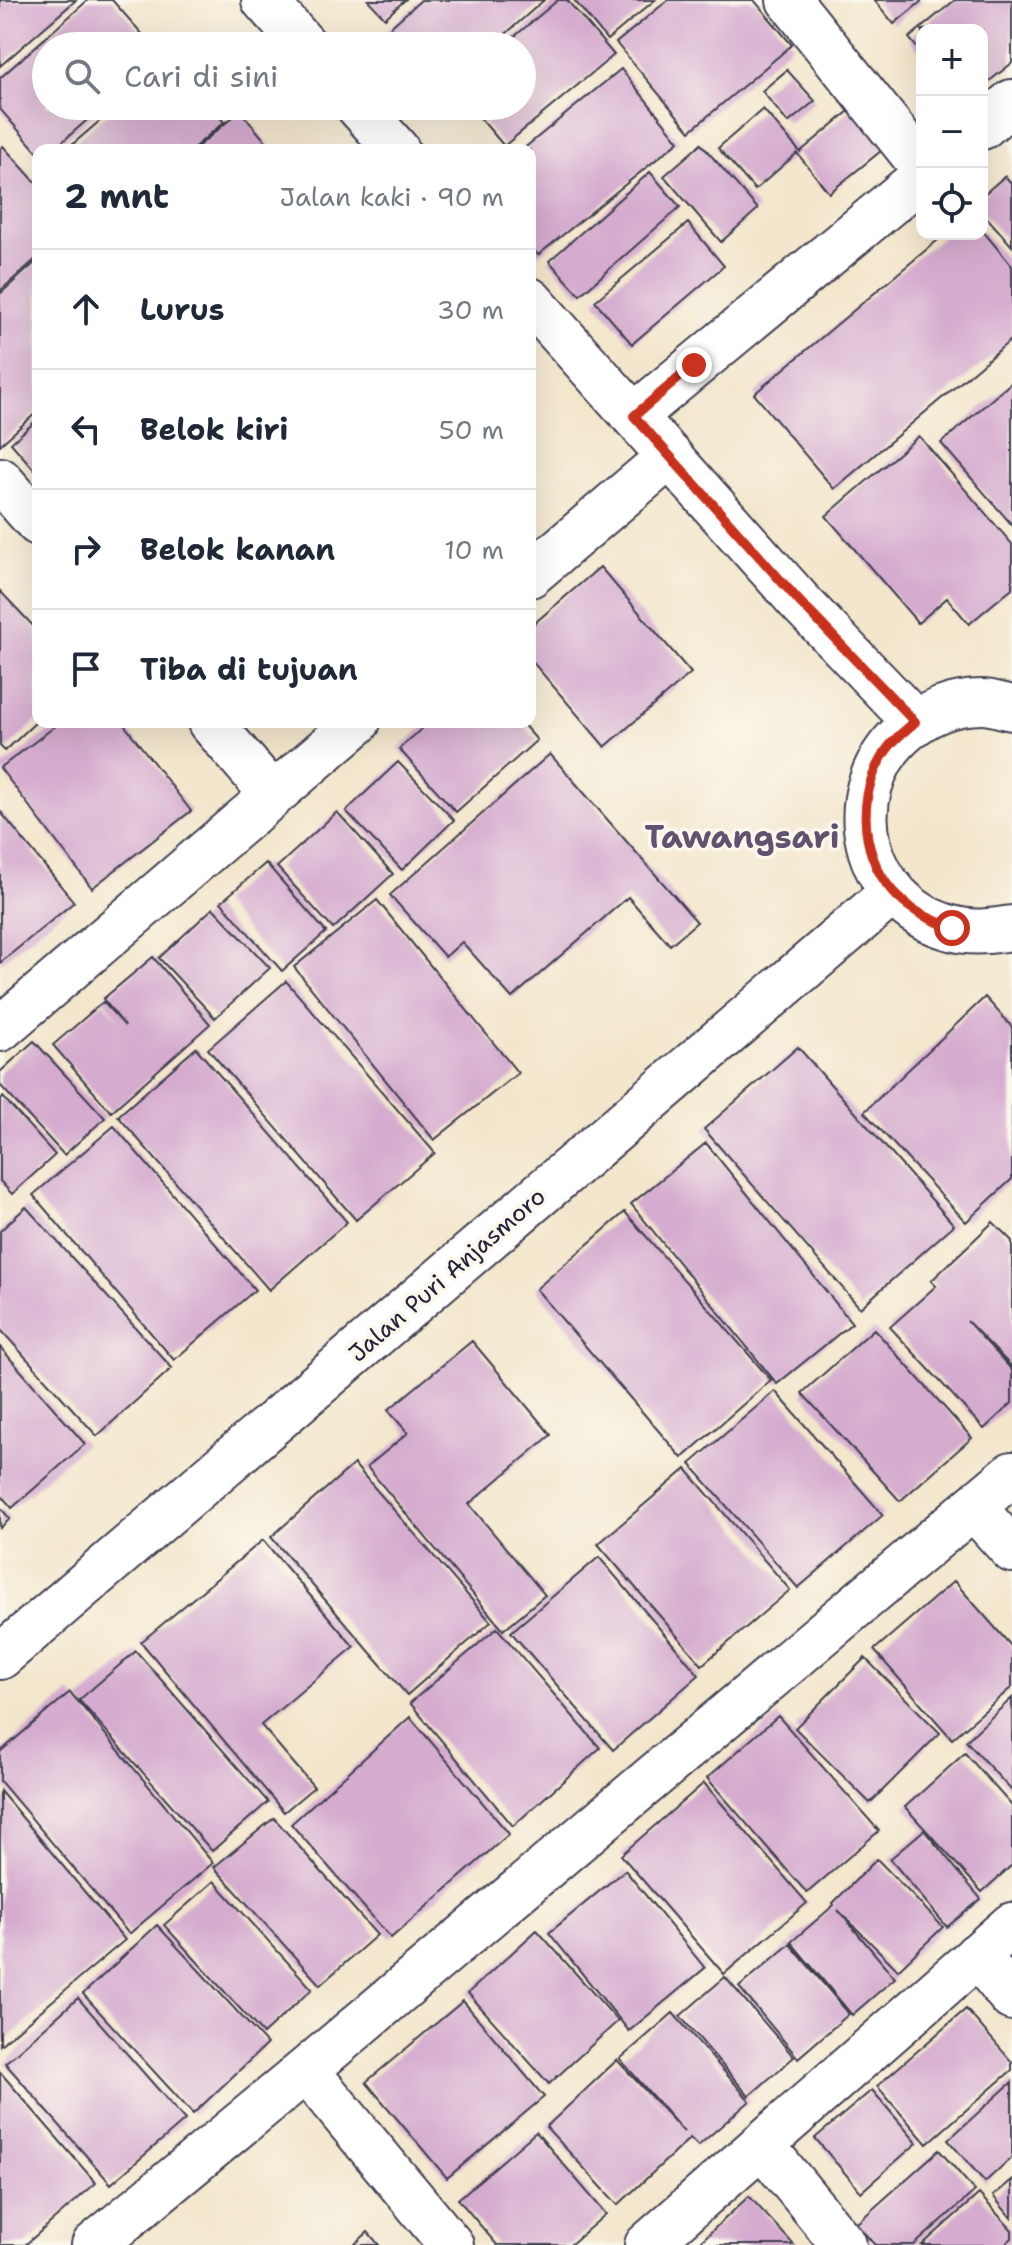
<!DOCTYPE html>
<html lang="id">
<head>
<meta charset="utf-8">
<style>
	body { margin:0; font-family:"Shantell Sans",sans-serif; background:#f6f6f7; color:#1f2937 }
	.controls { position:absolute; right:24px; top:24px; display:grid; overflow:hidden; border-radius:16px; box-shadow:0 8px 32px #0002 }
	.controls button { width:72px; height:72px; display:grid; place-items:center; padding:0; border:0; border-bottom:2px solid #e0e1e3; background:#fff; color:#1f2937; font:40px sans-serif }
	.stop { position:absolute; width:24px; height:24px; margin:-18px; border:6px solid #c8321e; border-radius:50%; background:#fff }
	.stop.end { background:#c8321e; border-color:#fff; box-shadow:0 2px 8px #0008 }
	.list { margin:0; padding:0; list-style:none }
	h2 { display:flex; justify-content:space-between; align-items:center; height:104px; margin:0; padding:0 32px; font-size:34px }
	h2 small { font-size:26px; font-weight:400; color:#747a83 }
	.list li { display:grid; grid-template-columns:52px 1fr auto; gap:24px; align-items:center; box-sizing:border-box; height:120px; padding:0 32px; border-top:2px solid #e0e1e3 }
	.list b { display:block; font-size:30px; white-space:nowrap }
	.list em { font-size:26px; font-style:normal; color:#747a83 }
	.icon { flex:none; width:44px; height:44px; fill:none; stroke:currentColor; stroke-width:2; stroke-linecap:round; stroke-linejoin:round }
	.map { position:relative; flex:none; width:1012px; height:2245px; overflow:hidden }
	.search { position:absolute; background:#fff; box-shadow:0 8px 32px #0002; left:32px; top:32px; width:504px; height:88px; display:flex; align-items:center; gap:20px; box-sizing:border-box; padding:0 28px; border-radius:44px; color:#747a83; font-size:30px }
	.panel { position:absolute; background:#fff; box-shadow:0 8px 32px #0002; left:32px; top:144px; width:504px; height:584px; border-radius:16px }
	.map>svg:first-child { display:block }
	.building { fill:#d5accf }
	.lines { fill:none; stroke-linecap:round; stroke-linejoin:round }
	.street-casing { stroke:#413f51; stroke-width:48 }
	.street { stroke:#fff; stroke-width:44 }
	.route { stroke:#c8321e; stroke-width:10 }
	.labels { text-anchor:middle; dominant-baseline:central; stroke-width:7; stroke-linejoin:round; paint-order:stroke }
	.street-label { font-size:24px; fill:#22223b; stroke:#fbf7ec }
	.district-label { font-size:32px; font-weight:bold; fill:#61526f; stroke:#fbf7ec }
</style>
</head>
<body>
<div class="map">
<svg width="1012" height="2245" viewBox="0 0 1012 2245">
	<rect width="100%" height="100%" fill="#fbf7ec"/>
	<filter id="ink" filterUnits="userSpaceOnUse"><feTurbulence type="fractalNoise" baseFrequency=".0125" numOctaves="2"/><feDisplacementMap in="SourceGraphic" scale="16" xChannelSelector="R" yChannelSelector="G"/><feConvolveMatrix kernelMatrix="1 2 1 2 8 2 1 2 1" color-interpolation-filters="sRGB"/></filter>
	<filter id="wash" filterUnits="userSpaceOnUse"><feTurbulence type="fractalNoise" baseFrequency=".006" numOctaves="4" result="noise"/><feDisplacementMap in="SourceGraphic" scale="32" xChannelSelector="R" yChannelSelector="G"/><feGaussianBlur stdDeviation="1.8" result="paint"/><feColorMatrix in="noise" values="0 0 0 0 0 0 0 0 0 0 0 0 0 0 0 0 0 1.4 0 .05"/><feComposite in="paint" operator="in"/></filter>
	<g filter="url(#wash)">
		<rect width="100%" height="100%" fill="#f3e6cc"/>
		<g id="blocks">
			<path class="building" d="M0,0H76L0,66Z
				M88,0H112L153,46H46V106H103L53,150H38V153L0,109V78Z
				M368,0H405L385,18Z
				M421,0H544L492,46H369Z
				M558,0H567L614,55L504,146L470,106H522V46H503Z
				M574,0H655L607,40Z
				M668,0H754L792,45L690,131L616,43Z
				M874,0H923L894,24Z
				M955,0H1012V63L982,87V30H922V54L909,38Z
				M621,69L679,141L538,255L530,245V150H522Z
				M787,70L815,101L788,123L762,91Z
				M117,106H210L224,122L191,150H66Z
				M855,106L887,146L829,193L797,153L755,190L718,148L763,109L800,152Z
				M240,111L273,150H194Z
				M701,144L758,209L721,242L664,176Z
				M3,146L38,185V257L0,291V149Z
				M650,172L680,207L580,295L549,261Z
				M1005,176L1012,184V246L982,212V196Z
				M688,223L724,266L632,344L595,301Z
				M982,230L1012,266V339L834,489L754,394L945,234H982Z
				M38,260V411L0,445V294Z
				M1012,382V525L941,443Z
				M38,419V474L11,443Z
				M919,436L1012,544V588L969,624L947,598L918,623L826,516Z
				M600,567L691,673L605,747L530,659V627Z
				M0,591L38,631V720L5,751L0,746Z
				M61,722H122L191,811L92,888L0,768Z
				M429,722H521L537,740L456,812L399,749Z
				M550,754L697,922L670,945L628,897L512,998L462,942L445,957L390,895Z
				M398,762L454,820L402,870L346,811Z
				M0,811L74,902L0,963Z
				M337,812L393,874L333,929L277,867Z
				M266,863L326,932L282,971L221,902Z
				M377,900L518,1073L434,1140L294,967Z
				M213,908L270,968L215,1018L159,958Z
				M153,957L210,1024L111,1112L53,1045L103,1002L125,1026L103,999Z
				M286,981L435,1153L356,1220L208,1049Z
				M985,997L1012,1027V1179L966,1222L864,1112Z
				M34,1041L105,1118L64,1155L0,1085V1072Z
				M798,1047L954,1225L860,1308L704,1129Z
				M196,1048L347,1222L269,1290L118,1116Z
				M3,1097L55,1155L12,1194L0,1181V1100Z
				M114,1126L255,1290L174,1360L33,1195Z
				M706,1143L852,1323L777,1384L631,1204Z
				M26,1207L172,1368L97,1436L0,1329V1231Z
				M625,1212L771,1380L682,1458L536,1289Z
				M993,1222L1012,1241V1367L967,1321L1012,1370V1403L984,1429L890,1327L936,1286L931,1281Z
				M874,1329L972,1438L900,1501L802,1393Z
				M472,1341L551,1435L469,1504L545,1595L503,1630L367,1467L408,1433L388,1410Z
				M0,1347L85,1444L12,1508L0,1494Z
				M775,1391L883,1515L798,1588L690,1464Z
				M354,1464L491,1622L407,1695L271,1537Z
				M686,1469L790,1590L702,1665L598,1544Z
				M0,1507L10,1519L0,1528Z
				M263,1540L354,1647L261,1725L314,1787L284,1812L141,1642Z
				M599,1557L699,1675L613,1750L511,1632Z
				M954,1581L1012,1647V1687L952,1739L874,1650Z
				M497,1628L600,1748L513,1826L410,1703Z
				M136,1651L268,1802L212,1851L79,1700Z
				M865,1658L940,1733L870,1803L795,1728Z
				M70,1692L213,1863L129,1934L0,1781V1752Z
				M1012,1698V1791L966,1741Z
				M778,1716L879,1831L807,1893L707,1778Z
				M410,1717L509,1834L391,1938L291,1824Z
				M965,1753L1012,1806V1865L982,1892L905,1807Z
				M704,1783L807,1903L724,1974L621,1855Z
				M0,1791L125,1940L0,2045Z
				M274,1818L377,1935L320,1985L214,1867Z
				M924,1830L981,1899L947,1927L890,1859Z
				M877,1859L943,1927L898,1970L838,1910L895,1978L852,2015L791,1942L834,1905L833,1903Z
				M625,1870L705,1968L629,2031L549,1933Z
				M214,1881L312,1989L263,2034L164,1925Z
				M157,1925L267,2044L193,2114L83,1994Z
				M537,1930L618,2021L549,2084L468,1993Z
				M790,1944L849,2014L798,2058L739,1987Z
				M725,1977L794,2057L749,2096L680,2016Z
				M78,1998L185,2120L111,2184L5,2063Z
				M463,2001L544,2097L447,2178L366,2082Z
				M966,2009L1012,2062V2070L927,2144L877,2086Z
				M673,2013L750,2101L698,2146L690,2138L618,2205L546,2127L617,2060L684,2132L620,2059Z
				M0,2072L96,2183L25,2245H0Z
				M1012,2082V2157L985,2182L948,2140Z
				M872,2090L917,2143L861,2192L815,2138Z
				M536,2132L606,2214L570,2245H497L458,2199Z
				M939,2150L975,2191L914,2245H875L856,2224Z
				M1012,2180V2219L993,2196Z
				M979,2194L1012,2230V2238L1004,2245H922Z
				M749,2196L794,2245H697Z
				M368,2232L379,2245H354Z"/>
		</g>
	</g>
	<g filter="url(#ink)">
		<use href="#blocks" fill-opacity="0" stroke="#413f51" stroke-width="2"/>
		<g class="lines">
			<defs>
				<path id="street" d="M264,0L305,46
					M789,0L922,166
					M358,106L397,150
					M982,127L1012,102
					M530,300L799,601L915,722
					M634,416L922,177
					M0,480L38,523
					M530,575L670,456
					M1012,708C1002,706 992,702 982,702C953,702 925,713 903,733C836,794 863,904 951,928C972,934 992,931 1012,928
					M210,722L273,795
					M0,1029L358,722
					M973,1507L1012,1550
					M0,1657L893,892
					M977,1955L1012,1998
					M306,2070L451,2245
					M762,2145L844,2245
					M94,2245L306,2070L1012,1474
					M647,2245L1012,1925"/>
			</defs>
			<use href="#street" class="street-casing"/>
			<use href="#street" class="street"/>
		</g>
	</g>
	<g class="lines" filter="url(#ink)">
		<path class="route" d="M694,365L634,416L799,601L915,722C907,729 899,735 892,743C856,785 857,852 894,893C910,911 930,919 952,928"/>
	</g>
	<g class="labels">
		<g class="street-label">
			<text transform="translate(447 1275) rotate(-41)">Jalan Puri Anjasmoro</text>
		</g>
		<g class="district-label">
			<text x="742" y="836">Tawangsari</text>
		</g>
	</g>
</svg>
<div class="controls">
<button>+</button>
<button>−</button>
<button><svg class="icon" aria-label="locate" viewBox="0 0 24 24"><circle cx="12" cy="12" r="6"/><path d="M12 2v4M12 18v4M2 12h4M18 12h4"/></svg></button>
</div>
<div class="stop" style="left:952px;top:928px"></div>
<div class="stop end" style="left:694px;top:365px"></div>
<div class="search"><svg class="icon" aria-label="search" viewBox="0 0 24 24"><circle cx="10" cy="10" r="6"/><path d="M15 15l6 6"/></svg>Cari di sini</div>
<section class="panel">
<h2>2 mnt<small>Jalan kaki · 90 m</small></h2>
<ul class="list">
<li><svg class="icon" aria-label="ahead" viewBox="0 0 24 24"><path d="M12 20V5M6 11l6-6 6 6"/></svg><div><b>Lurus</b></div><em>30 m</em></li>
<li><svg class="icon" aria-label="left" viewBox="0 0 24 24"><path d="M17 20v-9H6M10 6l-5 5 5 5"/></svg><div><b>Belok kiri</b></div><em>50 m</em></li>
<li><svg class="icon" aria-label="right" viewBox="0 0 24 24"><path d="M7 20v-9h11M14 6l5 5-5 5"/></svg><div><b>Belok kanan</b></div><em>10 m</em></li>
<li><svg class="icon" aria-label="arrive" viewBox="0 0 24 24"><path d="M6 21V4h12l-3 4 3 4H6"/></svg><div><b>Tiba di tujuan</b></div></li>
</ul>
</section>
</div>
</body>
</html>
